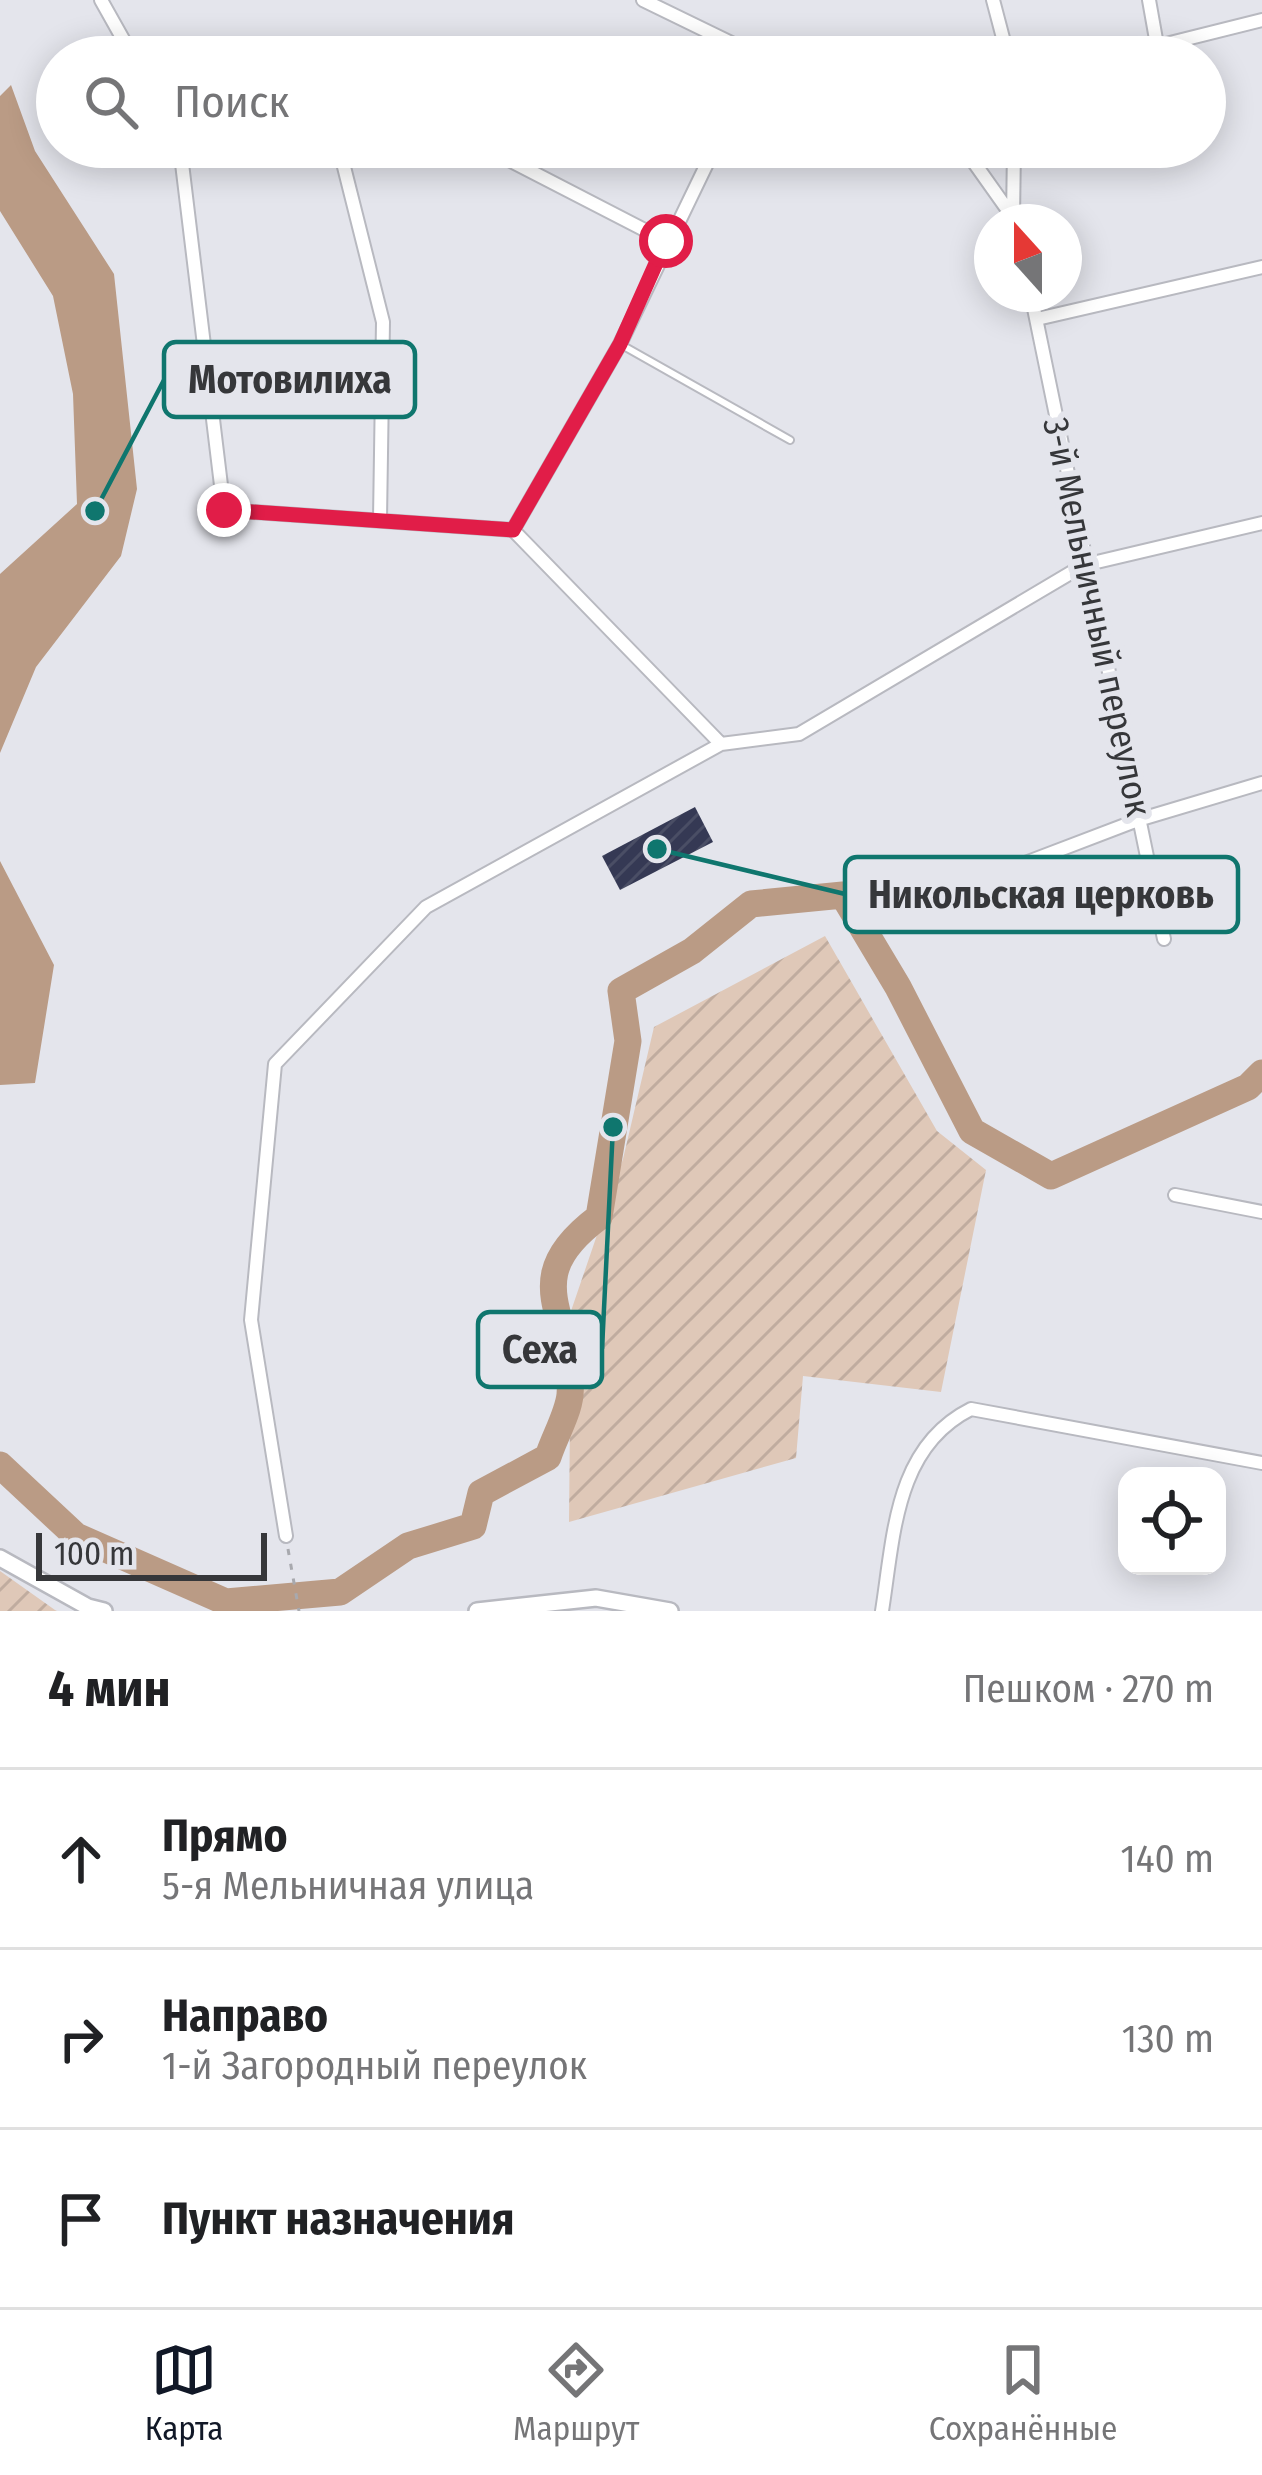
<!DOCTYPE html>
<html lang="ru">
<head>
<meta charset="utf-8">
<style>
	body { margin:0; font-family:"Fira Sans Condensed",sans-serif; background:#f2f2f2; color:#202124 }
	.controls { position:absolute; right:36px; bottom:36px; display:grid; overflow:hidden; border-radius:24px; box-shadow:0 6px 30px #0003 }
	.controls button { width:108px; height:108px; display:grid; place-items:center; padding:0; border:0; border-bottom:3px solid #e0e0e0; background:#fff; color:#202124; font:60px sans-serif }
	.compass { position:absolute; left:974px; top:204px; width:108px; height:108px; border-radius:50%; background:#fff; box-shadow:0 6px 30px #0003; rotate:339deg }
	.scale { position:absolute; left:36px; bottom:30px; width:231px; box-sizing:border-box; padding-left:12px; border:6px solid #36373a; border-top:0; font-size:33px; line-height:42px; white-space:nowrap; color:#36373a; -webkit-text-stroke:9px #e4e5ec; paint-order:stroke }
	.stop { position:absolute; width:36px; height:36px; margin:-27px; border:9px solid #e11d48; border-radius:50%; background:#fff }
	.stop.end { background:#e11d48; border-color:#fff; box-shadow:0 3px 12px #0008 }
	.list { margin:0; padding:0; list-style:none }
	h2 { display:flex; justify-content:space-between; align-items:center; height:156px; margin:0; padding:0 48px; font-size:51px }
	h2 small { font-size:39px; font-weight:400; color:#757577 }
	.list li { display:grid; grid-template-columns:78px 1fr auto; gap:36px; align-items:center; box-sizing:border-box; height:180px; padding:0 48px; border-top:3px solid #e0e0e0 }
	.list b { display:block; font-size:45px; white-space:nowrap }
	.list p { margin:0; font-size:39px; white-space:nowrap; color:#757577 }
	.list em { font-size:39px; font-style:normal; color:#757577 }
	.icon { flex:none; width:66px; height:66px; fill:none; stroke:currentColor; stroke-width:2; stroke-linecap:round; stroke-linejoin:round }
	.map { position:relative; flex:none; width:1262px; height:1611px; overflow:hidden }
	.search { position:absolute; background:#fff; box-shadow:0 6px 30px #0003; left:36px; right:36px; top:36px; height:132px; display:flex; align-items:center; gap:30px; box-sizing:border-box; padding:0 42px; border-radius:66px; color:#757577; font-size:45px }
	.sheet { height:696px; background:#fff }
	nav { display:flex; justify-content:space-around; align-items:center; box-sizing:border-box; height:168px; border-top:3px solid #e0e0e0; background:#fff; font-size:33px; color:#757577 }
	nav a { display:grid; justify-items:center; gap:6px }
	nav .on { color:#111827 }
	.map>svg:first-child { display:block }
	.garden { fill:url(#garden-furrows) }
	.water { fill:#ba9b85 }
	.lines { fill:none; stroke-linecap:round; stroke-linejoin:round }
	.river { stroke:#ba9b85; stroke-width:27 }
	.building { fill:url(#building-hatch) }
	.service-casing { stroke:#b8b9c0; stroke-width:10 }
	.minor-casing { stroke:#b8b9c0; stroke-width:16 }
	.tertiary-casing { stroke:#b8b9c0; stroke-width:20 }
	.path { stroke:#a8a9ae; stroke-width:3; stroke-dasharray:6 9; stroke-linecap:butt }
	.service { stroke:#fff; stroke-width:6 }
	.minor { stroke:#fff; stroke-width:12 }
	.tertiary { stroke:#fff; stroke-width:15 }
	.route { stroke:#e11d48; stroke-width:15 }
	.labels { text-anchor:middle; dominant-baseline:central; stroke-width:12; stroke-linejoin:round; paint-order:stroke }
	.street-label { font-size:36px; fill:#36373a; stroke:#e4e5ec }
	.leader { fill:none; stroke:#0f766e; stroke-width:4.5 }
	.callout-dot { fill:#0f766e; stroke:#e4e5ec; stroke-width:4.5 }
	.callout { fill:#e4e5ec; stroke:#0f766e; stroke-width:4.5 }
	.callout-label { font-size:39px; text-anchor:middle; font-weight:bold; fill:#36373a }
</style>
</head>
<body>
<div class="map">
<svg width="1262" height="1611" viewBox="0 0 1262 1611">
	<defs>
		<pattern id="garden-furrows" width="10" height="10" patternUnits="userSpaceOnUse" patternTransform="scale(3)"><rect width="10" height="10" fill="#dfc8b8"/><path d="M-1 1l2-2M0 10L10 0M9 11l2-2" fill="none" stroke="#c0ac9f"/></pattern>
		<pattern id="building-hatch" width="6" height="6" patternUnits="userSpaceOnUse" patternTransform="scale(3)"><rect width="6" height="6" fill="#353954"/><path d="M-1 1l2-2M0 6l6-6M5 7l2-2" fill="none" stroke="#4a4e65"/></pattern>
	</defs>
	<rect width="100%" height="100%" fill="#e4e5ec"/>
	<path class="garden" d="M825,936L937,1131L986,1170L941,1392L803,1376L796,1458L569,1522L571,1311L623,1159L654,1027Z
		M0,1571L55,1610L57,1611H0Z"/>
	<path class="water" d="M11,85L35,151L114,274L137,489L121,556L36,667L0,753V574L77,504L73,394L53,296L0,211V96Z
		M0,861L54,965L35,1083L0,1085Z"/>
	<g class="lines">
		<path class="river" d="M0,1465L76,1536L226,1602L340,1592L408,1546L473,1526L481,1493L548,1457C554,1438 568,1414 570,1395C576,1315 513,1281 599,1217L628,1041L621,991L692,951L751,904L843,895L898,987L972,1131L1051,1176L1248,1087L1262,1073"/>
	</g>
	<path class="building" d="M695,807L713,842L620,890L602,856Z"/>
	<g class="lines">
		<defs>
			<path id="service" d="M620,344L790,440"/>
			<path id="minor" d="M101,0L133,57
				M643,0L760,57
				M993,0L1008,57
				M1149,0L1157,45
				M1114,57L1262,20
				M180,147L224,510L513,530
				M339,147L383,322L380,519
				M484,147L666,241
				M952,147L968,154L1012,216
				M1013,218L1014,147
				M1031,294L1164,939
				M1037,319L1262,267
				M513,530L620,344L715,147
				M513,530L721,744
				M915,905L1138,820L1262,783
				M1175,1195L1262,1212
				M286,1536L251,1320L275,1064L426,907L721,744L799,734L1084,565L1262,523
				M882,1611C894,1535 895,1447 971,1409L1262,1463"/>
			<path id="tertiary" d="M0,1558L88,1607L104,1611
				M477,1611L596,1598L670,1611"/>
		</defs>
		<use href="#service" class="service-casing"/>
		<use href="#minor" class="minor-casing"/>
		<use href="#tertiary" class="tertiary-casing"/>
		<path class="path" d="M288,1549L299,1611"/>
		<use href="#service" class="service"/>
		<use href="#minor" class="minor"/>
		<use href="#tertiary" class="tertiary"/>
	</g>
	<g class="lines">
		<path class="route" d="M224,510L513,530L620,344L666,241"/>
	</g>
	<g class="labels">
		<g class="street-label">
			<text transform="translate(1097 617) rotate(78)">3-й Мельничный переулок</text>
		</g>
	</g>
	<path class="leader" d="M95 511L164 380M657 849L845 894M613 1127L602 1349"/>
	<g class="callout-dot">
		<circle cx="95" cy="511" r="12"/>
		<circle cx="657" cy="849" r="12"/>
		<circle cx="613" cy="1127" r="12"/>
	</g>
	<g class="callout">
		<rect x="164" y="342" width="251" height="75" rx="12"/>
		<rect x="845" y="857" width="393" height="75" rx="12"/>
		<rect x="478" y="1312" width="124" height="75" rx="12"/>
	</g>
	<g class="callout-label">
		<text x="290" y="393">Мотовилиха</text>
		<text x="1041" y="908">Никольская церковь</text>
		<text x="540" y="1363">Сеха</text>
	</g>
</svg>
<div class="controls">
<button><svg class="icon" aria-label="locate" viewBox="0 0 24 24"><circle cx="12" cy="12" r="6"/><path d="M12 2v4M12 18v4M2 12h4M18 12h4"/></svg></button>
</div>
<svg class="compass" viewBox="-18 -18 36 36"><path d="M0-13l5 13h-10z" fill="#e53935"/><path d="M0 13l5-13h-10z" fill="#757577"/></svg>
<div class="scale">100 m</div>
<div class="stop" style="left:666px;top:241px"></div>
<div class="stop end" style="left:224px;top:510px"></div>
<div class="search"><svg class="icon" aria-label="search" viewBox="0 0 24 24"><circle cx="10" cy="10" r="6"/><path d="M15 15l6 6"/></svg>Поиск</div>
</div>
<section class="sheet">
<h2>4 мин<small>Пешком · 270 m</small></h2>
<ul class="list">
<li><svg class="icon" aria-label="ahead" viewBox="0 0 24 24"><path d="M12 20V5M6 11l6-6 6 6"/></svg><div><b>Прямо</b><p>5-я Мельничная улица</p></div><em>140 m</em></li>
<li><svg class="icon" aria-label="right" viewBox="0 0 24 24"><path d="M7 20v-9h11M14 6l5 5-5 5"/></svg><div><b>Направо</b><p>1-й Загородный переулок</p></div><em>130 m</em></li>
<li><svg class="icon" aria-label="arrive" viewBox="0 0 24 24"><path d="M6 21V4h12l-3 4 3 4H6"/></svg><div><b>Пункт назначения</b></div></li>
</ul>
</section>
<nav>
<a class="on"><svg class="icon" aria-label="map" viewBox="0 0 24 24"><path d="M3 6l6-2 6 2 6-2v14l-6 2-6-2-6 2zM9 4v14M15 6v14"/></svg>Карта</a>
<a><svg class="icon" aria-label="directions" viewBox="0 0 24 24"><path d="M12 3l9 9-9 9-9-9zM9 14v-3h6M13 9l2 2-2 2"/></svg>Маршрут</a>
<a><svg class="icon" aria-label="saved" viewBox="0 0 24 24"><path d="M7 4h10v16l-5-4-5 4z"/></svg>Сохранённые</a>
</nav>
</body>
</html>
